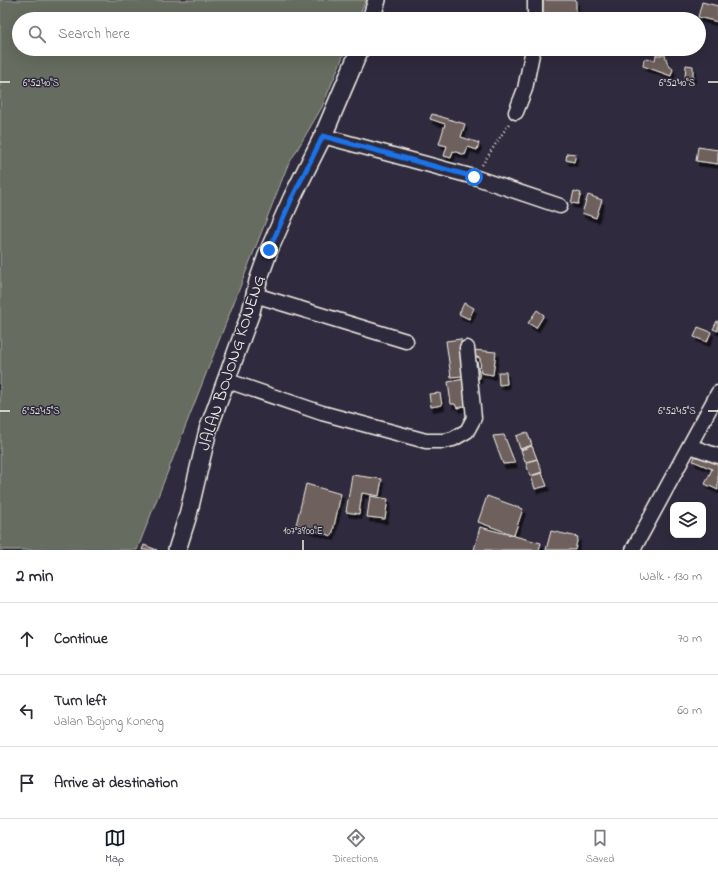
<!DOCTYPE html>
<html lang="en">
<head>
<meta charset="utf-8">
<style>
	body { margin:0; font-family:"Indie Flower",sans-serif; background:#f7f7f7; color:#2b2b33 }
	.controls { position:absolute; right:12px; bottom:12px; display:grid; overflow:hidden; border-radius:8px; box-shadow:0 4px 16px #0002 }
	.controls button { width:36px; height:36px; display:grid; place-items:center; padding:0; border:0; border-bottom:1px solid #e1e1e2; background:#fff; color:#2b2b33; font:20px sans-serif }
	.stop { position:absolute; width:12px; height:12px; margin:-9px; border:3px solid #1a73e8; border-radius:50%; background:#fff }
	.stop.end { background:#1a73e8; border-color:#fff; box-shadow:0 1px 4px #0008 }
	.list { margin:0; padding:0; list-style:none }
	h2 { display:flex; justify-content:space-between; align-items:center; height:52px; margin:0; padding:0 16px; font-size:17px }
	h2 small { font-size:13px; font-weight:400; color:#7c7c81 }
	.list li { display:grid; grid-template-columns:26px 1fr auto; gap:12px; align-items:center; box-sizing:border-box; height:72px; padding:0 16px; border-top:1px solid #e1e1e2 }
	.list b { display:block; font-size:15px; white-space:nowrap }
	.list p { margin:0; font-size:13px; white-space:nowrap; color:#7c7c81 }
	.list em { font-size:13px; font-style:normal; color:#7c7c81 }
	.icon { flex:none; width:22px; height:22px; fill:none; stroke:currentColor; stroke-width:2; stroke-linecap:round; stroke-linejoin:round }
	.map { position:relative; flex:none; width:718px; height:550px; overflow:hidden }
	.search { position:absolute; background:#fff; box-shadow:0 4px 16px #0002; left:12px; right:12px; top:12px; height:44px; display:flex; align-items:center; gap:10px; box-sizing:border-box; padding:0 14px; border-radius:22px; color:#7c7c81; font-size:15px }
	.sheet { height:268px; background:#fff }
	nav { display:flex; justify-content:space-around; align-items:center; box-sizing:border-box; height:56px; border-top:1px solid #e1e1e2; background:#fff; font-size:11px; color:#7c7c81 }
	nav a { display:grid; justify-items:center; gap:2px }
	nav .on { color:#111827 }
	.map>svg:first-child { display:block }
	.green { fill:#666c5f; stroke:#adaea4 }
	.building { fill:#6e615d; stroke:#f4f1e8; filter:url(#shadow) }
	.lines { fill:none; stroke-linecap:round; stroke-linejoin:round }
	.minor-casing { stroke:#f4f1e8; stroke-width:17 }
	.tertiary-casing { stroke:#f4f1e8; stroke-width:20 }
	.path { stroke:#f4f1e8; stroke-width:2.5; stroke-dasharray:1 3; stroke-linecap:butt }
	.minor { stroke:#2f2a3d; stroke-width:14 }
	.tertiary { stroke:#2f2a3d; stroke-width:17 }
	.route { stroke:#1a73e8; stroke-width:5 }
	.ticks { fill:none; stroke:#f4f1e8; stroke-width:1.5 }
	.labels { text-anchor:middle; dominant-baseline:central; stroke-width:3; stroke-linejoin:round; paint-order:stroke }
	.street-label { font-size:17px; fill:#f4f1e8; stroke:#2f2a3d }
	.ticks-label { font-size:10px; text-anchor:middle; fill:#f4f1e8; stroke:#2f2a3d; stroke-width:3; stroke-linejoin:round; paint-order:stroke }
</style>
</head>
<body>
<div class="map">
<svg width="718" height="550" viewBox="0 0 718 550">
	<defs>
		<filter id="shadow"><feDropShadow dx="2.5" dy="4.5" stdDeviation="0" flood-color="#0009"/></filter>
	</defs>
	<rect width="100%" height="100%" fill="#2f2a3d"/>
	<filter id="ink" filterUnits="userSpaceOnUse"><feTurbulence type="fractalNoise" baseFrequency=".025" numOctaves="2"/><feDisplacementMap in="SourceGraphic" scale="8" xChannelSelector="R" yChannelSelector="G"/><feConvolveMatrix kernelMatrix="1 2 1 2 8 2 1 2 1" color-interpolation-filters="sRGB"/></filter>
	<g filter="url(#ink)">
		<path class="green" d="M0,0H366L358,19H19V49H346L322,107L287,167L137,550H0Z"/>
		<path class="building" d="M543,0H576V19H543Z
			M702,2L718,6V22L698,17Z
			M656,55H665L668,65L673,69L671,76L643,66L644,59L655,60Z
			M686,65L693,66V78H685Z
			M432,114L465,124L461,137L479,143L477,150L468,147L465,155L453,151L451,158L444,156L447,146L439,144L445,124L430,119Z
			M698,147L718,150V164L696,161Z
			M567,153L576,154L574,162L566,160Z
			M574,191L581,193L578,204L571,203Z
			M588,195L602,200L596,218L582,213Z
			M464,303L474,308L469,319L459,314Z
			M537,310L544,315L536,328L528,323Z
			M717,321H718V331L713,329Z
			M698,327L711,332L707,342L694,337Z
			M461,339L463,376L451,377L446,341Z
			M473,350L496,352L493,375L481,373L480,358L473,356Z
			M477,361L480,378L471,380L469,363Z
			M498,372H506L507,384L499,385Z
			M464,379L468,405L457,408L455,404H451L448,382Z
			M440,393L442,405L431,407L429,394Z
			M527,432L532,445L520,449L516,436Z
			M504,435L515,463L503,464L493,436Z
			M532,446L537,459L525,462L521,450Z
			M698,451L718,460V490L705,484L712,469L693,461Z
			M537,459L542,472L530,476L526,463Z
			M542,473L547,486L535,489L531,476Z
			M352,475L382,479L379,496L362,493L359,514L346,512Z
			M306,484L341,494L332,536L296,525Z
			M370,496L388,499L385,519L367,517Z
			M487,496L523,509L514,535L478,522Z
			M480,527L541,543L539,550H474Z
			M551,531L578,537L575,550H546Z
			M144,545L157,550H142Z"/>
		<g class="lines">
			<defs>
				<path id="minor" d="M535,0V19
					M516,112L525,89L533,49
					M323,136L474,177L560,206
					M255,295L406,341
					M225,380L322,413L426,441H444L453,439L467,431L474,418L467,348
					M690,446L718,456
					M633,550L718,393"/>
				<path id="tertiary" d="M371,19L377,0
					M177,550L188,515L208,430L251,312L258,281L269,250L292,198L323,136L360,49"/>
			</defs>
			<use href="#minor" class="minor-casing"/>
			<use href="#tertiary" class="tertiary-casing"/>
			<path class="path" d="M482,165L510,122"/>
			<use href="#minor" class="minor"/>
			<use href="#tertiary" class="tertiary"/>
		</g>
	</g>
	<g class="lines" filter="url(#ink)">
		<path class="route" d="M269,250L292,198L323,136L474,177"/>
	</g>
	<path class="ticks" d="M0,82H10M708,82H718M0,411H10M708,411H718M303,540V550"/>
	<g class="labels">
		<g class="street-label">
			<text transform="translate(232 363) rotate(-72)">JALAN BOJONG KONENG</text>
		</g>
	</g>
	<g class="ticks-label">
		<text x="41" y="86">6°52'40"S</text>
		<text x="677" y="86">6°52'40"S</text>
		<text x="41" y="414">6°52'45"S</text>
		<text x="677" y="414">6°52'45"S</text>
		<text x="303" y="534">107°39'00"E</text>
	</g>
</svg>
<div class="controls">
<button><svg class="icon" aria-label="layers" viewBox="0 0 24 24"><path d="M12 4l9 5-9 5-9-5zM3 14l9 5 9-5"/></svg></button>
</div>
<div class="stop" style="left:474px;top:177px"></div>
<div class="stop end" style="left:269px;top:250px"></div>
<div class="search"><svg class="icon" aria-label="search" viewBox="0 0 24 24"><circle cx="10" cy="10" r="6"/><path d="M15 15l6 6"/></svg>Search here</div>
</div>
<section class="sheet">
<h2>2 min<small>Walk · 130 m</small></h2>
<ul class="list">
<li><svg class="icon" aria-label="ahead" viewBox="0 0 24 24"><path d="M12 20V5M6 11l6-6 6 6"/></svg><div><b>Continue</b></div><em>70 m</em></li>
<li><svg class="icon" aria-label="left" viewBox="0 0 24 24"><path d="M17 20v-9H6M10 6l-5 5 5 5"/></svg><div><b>Turn left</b><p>Jalan Bojong Koneng</p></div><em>60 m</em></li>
<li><svg class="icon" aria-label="arrive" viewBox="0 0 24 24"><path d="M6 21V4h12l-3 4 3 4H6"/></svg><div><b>Arrive at destination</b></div></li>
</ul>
</section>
<nav>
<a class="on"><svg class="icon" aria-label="map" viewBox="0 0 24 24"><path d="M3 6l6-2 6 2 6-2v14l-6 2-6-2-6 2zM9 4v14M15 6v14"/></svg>Map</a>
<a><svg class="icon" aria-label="directions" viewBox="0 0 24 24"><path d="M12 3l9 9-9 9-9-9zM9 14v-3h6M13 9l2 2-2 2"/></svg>Directions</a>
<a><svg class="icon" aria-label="saved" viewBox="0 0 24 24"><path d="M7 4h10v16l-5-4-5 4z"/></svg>Saved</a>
</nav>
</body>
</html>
